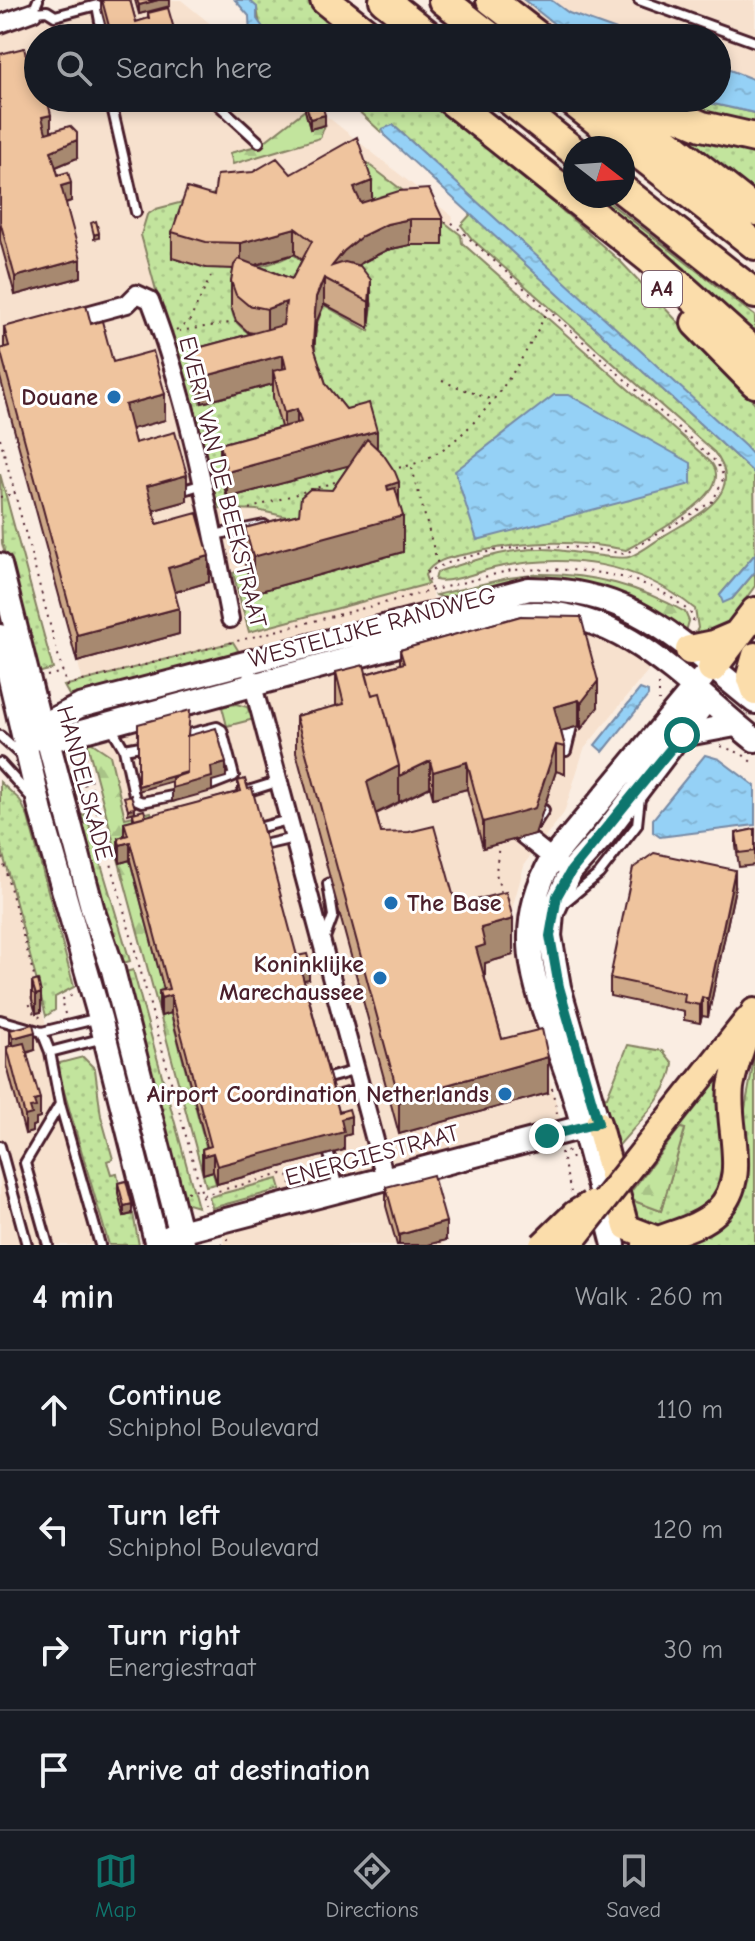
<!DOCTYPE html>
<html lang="en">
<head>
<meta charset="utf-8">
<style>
	body { margin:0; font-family:"Comic Neue",sans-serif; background:#242831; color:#f1f3f6 }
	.compass { position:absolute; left:563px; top:136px; width:72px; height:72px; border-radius:50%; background:#171b24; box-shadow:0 4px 12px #0003; rotate:107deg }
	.stop { position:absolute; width:24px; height:24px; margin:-18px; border:6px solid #0f766e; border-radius:50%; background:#fff }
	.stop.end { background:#0f766e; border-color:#fff; box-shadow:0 2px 8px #0008 }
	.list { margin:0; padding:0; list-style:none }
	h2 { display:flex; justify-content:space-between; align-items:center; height:104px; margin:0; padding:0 32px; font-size:34px }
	h2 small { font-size:26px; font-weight:400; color:#9ea1a6 }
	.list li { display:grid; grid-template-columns:52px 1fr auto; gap:24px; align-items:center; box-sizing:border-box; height:120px; padding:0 32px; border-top:2px solid #363941 }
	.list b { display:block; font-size:30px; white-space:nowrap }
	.list p { margin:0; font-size:26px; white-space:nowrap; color:#9ea1a6 }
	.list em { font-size:26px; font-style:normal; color:#9ea1a6 }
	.icon { flex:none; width:44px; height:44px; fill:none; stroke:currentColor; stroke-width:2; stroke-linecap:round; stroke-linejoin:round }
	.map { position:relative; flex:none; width:755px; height:1245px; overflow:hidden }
	.search { position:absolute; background:#171b24; box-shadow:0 4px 12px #0003; left:24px; right:24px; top:24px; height:88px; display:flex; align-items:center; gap:20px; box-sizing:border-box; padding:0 28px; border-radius:44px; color:#9ea1a6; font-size:30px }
	.sheet { height:584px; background:#171b24 }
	nav { display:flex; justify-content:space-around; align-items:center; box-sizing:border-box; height:112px; border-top:2px solid #363941; background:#171b24; font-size:22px; color:#9ea1a6 }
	nav a { display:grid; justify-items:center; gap:4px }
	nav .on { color:#0f766e }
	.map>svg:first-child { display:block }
	.built { fill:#f7e1ce }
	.grass { fill:url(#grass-dots); stroke:#868264; stroke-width:2; fill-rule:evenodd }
	.forest { fill:url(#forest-firs); stroke:#868264; stroke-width:2 }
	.water { fill:url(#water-ripples); stroke:#778aa5; stroke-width:2 }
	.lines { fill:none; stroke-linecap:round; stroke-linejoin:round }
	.lane-casing { stroke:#4a1f2b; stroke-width:14 }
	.street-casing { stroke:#4a1f2b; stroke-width:22 }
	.secondary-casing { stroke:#4a1f2b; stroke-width:28 }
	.primary-casing { stroke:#4a1f2b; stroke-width:30 }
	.highway-casing { stroke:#4a1f2b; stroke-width:34 }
	.path { stroke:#4a1f2b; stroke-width:2; stroke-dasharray:2 6; stroke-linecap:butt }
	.lane { stroke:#fff; stroke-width:8 }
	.street { stroke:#fff; stroke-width:16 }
	.secondary { stroke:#fff; stroke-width:22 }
	.primary { stroke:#fbddab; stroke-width:24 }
	.highway { stroke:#fbddab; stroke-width:28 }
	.primary-bridge-casing { stroke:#4a1f2b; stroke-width:30; stroke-linecap:butt }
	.primary-bridge { stroke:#fbddab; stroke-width:24 }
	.wall { fill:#cea988; stroke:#4a1f2b; stroke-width:2; fill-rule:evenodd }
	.shaded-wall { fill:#a7896f; stroke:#4a1f2b; stroke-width:2 }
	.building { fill:#efc49e; stroke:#4a1f2b; stroke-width:2 }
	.route { stroke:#0f766e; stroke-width:10 }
	.poi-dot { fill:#1f6fb2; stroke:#fff; stroke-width:3 }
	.labels { text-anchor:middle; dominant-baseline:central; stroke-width:6; stroke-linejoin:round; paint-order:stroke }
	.shield { fill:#fff; stroke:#80626b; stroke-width:2 }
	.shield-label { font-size:22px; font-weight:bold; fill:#4a1f2b }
	.poi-label { font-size:24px; font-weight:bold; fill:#4a1f2b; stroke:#fff; text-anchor:end }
	.street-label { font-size:24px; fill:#4a1f2b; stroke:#fff }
</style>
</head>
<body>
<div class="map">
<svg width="755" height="1245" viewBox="0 0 755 1245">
	<defs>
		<pattern id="grass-dots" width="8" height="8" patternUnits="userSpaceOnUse" patternTransform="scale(2)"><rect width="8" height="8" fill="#c2e49d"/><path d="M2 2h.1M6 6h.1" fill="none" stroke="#a8c387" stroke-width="1.8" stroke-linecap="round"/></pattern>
		<pattern id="forest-firs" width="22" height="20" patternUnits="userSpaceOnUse" patternTransform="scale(2)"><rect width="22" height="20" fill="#c2e49d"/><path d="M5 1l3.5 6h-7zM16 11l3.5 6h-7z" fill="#a8c387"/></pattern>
		<pattern id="water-ripples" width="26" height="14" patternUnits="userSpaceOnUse" patternTransform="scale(2)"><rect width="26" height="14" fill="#95d1f6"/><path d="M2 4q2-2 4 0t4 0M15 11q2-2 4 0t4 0" fill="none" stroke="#82b3d3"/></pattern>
	</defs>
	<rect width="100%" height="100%" fill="#faede2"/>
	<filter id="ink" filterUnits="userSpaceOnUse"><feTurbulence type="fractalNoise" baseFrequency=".0125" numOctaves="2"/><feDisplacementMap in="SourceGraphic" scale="16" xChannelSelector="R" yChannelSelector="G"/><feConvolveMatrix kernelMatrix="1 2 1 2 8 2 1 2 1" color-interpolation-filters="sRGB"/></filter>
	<g filter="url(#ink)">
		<path class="built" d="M78,0H181L228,38H38V98H304L453,217L396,465L445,641L592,629L651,667L584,749L564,813L525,863L508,923L560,1118L426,1158L444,1245H224L217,1184L0,371V31L57,11Z
			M505,0H755V130L648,98H717V38H560Z
			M0,843L56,1064L109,1245H0Z"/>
		<path class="grass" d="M249,0H313L360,38H298L287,29L270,32L260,26L257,8Z
			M360,98H434L621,262L755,403V457L393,125L381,132L352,105Z
			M656,98H686L755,113V127Z
			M648,112L755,143V197Z
			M364,161L461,235L462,243L702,454C708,460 716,465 716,474C719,501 648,537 626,550C570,539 523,541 467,554C452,557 432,560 425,575L428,584L249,632L233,573L305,552V521L257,510L215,508L141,235L147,215L156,209L318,167ZM187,214L366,260L355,267L372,304L369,331L324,305L315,329L313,372L351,431L283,380L200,403L193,376L282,351C253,333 223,331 234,290L299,289L312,269L293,254C260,272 226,271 191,262Z
			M588,196H601L755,316V346Z
			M471,214L754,473L755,554L720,595L732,599L755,572V586L723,630L691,641L698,628L695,609C638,562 567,552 494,568C478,572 449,584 435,580L437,572L443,570C476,560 510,548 544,549C561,549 619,561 629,557C641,553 654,542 665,535C696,516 748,494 714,452L473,240L461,225Z
			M0,474L53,669L37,673L2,543Z
			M233,642L238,650L235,657L86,694L69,695L64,686Z
			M0,782L20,800L28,817L74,987L55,997V1010L46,1016L0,843Z
			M86,814L130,961L116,965L76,817Z
			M133,970L198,1207L184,1203L118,974Z
			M628,1045L663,1051L673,1063C671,1094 635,1125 616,1149L600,1098L607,1097Z
			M131,1052L163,1195L152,1198L114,1057Z
			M755,1054V1245H671L742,1190L749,1166L743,1120Z
			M83,1057L95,1069L101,1116L113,1159L107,1161L111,1174L117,1173L125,1216L133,1214L139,1245H109L56,1064Z
			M735,1057L721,1184C702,1216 670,1231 634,1225L626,1198L661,1211L685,1129L680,1128Z
			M278,1179L281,1189L212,1208L209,1197Z"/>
		<path class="forest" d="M305,110L310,129L325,125L320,138L233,164L230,153L260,145Z
			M541,574C594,574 639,586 685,612L689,621L685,635L634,600L588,586L449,600L436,595L508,578Z
			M236,704L247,707L254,719L227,726L222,707Z
			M86,739L110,755L125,818L151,812L157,833L125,842L216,1184L206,1186Z
			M680,1128L685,1129L661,1211L626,1198Z"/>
		<path class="water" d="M235,0H249L257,7V19L265,30L278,32L287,29L298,38H250L249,16Z
			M524,0H551L569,13L639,38H572Z
			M717,65L755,80V113L686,98H717Z
			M393,125L745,446L755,457V474L386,137L382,129Z
			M554,395H569L691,463V484L477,540L455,471Z
			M755,554V572L732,599L723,603L720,595Z
			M640,689L648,692V696L603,752L595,745Z
			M705,755L719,759L755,786V825L660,837L653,832V819Z"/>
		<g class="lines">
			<defs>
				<path id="lane" d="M38,0L33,12L47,11L55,16L97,5L103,38
					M639,0L755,42
					M110,98L136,212
					M211,98L259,142
					M184,490L203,484
					M214,535L264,525
					M110,725L124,749L146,745
					M0,736L22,756
					M181,736L217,727L222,730L234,776L211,785
					M124,749L135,799L142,802L172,796
					M559,750L569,727L568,719
					M566,751L574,718
					M0,763L29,795
					M242,793L277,782
					M535,824L544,810
					M254,829L288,820
					M259,846L294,838
					M565,902L599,874L637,825L640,797
					M323,943L333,916L328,884L339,879
					M0,1020L42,1032L99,1018
					M42,1032L50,1052
					M321,1080L357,1070
					M326,1099L362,1089
					M0,1146L27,1245
					M329,1154L338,1188
					M48,1245L25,1163L60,1104
					M100,1245L60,1104L50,1052L104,1038"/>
				<path id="street" d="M0,24L33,12
					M68,320L127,304L137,294L150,300C189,402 209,512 230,619
					M251,678L385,1178
					M508,823L559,864"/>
				<path id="secondary" d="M0,565L40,725L48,741L93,911L113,970L183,1243
					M0,636L41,812L100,1018L157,1245
					M25,734L48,741L490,620C504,618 519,613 533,613C625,610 689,688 755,740
					M25,734L80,706L529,589C636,589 677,640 755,702
					M682,735L735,725
					M163,1245L167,1238L180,1232L598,1123L559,987L550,936L552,913L571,871L603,836L707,699
					M614,1245C601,1194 588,1142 573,1092C547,1009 503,945 552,859L703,677"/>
				<path id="primary" d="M755,655L749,676L755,693
					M598,1123L626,1227L657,1239
					M659,1131L747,1020
					M645,1245C668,1233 697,1230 717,1211C751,1178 726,1128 731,1087C735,1062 747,1036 754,1011"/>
				<path id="highway" d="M325,0L373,38
					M384,0L432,38
					M443,0L492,38
					M491,0L540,38
					M448,98L650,259L755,353
					M507,98L575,152
					M568,98L755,245
					M612,98L755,211
					M636,98L702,126L755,138
					M623,190L755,294
					M696,323L755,383
					M690,650L714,645L735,636
					M712,668L755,612"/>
			</defs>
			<use href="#lane" class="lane-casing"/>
			<use href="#street" class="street-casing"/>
			<use href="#secondary" class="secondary-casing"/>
			<use href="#primary" class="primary-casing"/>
			<use href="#highway" class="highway-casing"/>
			<path class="path" d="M176,330L189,322L213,272
				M179,331L236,322
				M442,381L492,400
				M0,438L68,692
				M391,468C458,467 521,368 546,313
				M412,468L438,565
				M0,497L14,494
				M226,516L338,481
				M431,589L427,572C489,542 559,542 625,554L713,501L724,477L717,463L450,221L443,223
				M47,676L63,672
				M659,684V701
				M67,685L511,570C572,568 649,568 694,617L692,626
				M721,746L742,754L755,765
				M84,748L95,805L205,1205
				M74,765L87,761
				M77,773L81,772L85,787
				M499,843L496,873L501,892
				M0,850L35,980
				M32,997L29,1003L34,1014L44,1019
				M65,1014L61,1000L75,994
				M552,1088L557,1113
				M567,1150L574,1162
				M561,1152L571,1192
				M187,1192L200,1188
				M203,1195L282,1174L288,1175L291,1184
				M221,1245L229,1238"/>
			<use href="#lane" class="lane"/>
			<use href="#street" class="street"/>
			<use href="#secondary" class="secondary"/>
			<use href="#primary" class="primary"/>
			<use href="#highway" class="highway"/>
			<defs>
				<path id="primary-bridge" d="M542,1245L574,1214L590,1204
					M569,1245L659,1131"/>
			</defs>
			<use href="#primary-bridge" class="primary-bridge-casing"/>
			<use href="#primary-bridge" class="primary-bridge"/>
		</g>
		<path class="wall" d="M101,0H130L136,22L148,19V13L176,38H107L108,36L101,9Z
			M135,0H170V6L139,14Z
			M0,54L37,97L51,132L77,158L56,167L58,175L71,201L66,203L81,277L15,295L0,240Z
			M305,100L325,125L310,129L305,110Z
			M291,174L372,199L443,219V245H410L387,250L358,265L371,306L369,328L324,304L316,323L314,349L326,384L377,448L399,501L403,552L253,593L245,564V528L299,514L332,490L349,465L227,498L220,470V444L281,427L273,397V384L202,403L194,375V349L254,333L248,332L236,321L231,307V281L234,269L206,268L172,258V232L214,196ZM295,254L302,260L292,279L256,265Z
			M91,324L113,362L165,420L131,429L135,443L187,501L154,510L157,524L209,582L175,592L179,634L77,662L0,377V349L4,348V327Z
			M521,616L598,707L581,729L579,726L561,731L565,747V774L556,771L535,834L483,848L467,789L433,798L430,787L376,814L381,833L456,905L513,955L485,963V979L502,1039L548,1093L399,1134L296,752V716L336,706V672L366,674L400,664V650Z
			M238,781L297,956L309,979L304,980L339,1112L351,1134L344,1136V1150L217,1184L213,1171L203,1174L202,1167V1149L207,1147L171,1013L161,1016L159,1009V991L164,990L130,860L120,863L118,856V838L124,836V822L133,820V813L146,817L238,792Z
			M755,829V865L739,867L736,846V833Z
			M735,888L708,1017L702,1016L700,1023L684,1020V1012L610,996V978Z
			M32,982L41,1012L36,1013L32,1000Z
			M10,1030L35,1050L27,1053L40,1118L36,1119V1125L32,1126V1132L25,1134L7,1066V1047L10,1046Z
			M118,1183L132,1214L124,1216L118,1193Z
			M386,1187L446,1240L427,1245H397L386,1206Z"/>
		<path class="shaded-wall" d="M158,0H170V6L139,14V5Z
			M154,32V38H132Z
			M51,115V133L42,135V117Z
			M325,115V125L310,129V119Z
			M77,140V158L51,169V151Z
			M372,181V207L354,214V188Z
			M71,183V201L61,204V186Z
			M410,219V245L387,250L362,262L344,277L332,266L344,251L362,236L387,224Z
			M295,228V254L241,269V243Z
			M99,233V238L94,239V235Z
			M81,259V277L15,295V277Z
			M324,278V304L316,323L313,371V344L316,297Z
			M371,280V306L369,328V302Z
			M286,302V328L267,335V309Z
			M283,355V381L273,371V384L202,403V377Z
			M165,394V420L125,431V405Z
			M297,409V435L284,439V413Z
			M377,431V458L227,498V472Z
			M187,475V501L147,512V486Z
			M399,482V517L403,516V552L253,593V557L387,486Z
			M209,556V582L168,594V568Z
			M179,608V634L77,662V635Z
			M598,681V707L581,729V703Z
			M579,700V726L554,733V707Z
			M556,745V771L535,834L483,848V822Z
			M430,761V787L399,802V776Z
			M467,762V789L433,798V772Z
			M226,763V777L212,781V791L172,802V788L211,767Z
			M399,766V802L367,818V782Z
			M187,772V777L138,791V786Z
			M135,808V812L128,814V809Z
			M130,842V860L120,863V845Z
			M735,870V888L708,1017V999Z
			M513,919V955L485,963V981L476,948L481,928Z
			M309,961V979L299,981V963Z
			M41,993V1012L36,1013V995Z
			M171,995V1013L161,1016V998Z
			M702,997V1016L700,1023V1005Z
			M35,1032V1050L13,1056V1038Z
			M548,1057V1093L399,1134V1098Z
			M40,1099V1118L36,1119V1125L32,1126V1132L25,1134V1116L34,1101Z
			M351,1116V1134L344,1136V1150L217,1184V1166L341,1119Z
			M213,1153V1171L203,1174V1156Z
			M132,1204V1214L124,1216V1206Z
			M446,1222V1240L427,1245H399V1235Z"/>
		<path class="building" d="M102,0H130L136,22L149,18L148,13L168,8L176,36L168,38H155L154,32L132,38H107L110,30Z
			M137,0H158L139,5Z
			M24,48L37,97L47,98L51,115L42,117L46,133L70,126L77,133V140L51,151L58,175L68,172L71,183L61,186L81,259L15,277L0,221V54Z
			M314,98H320L325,115L310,119L305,100Z
			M357,137L372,181L354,188L361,203L399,191L429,189L443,219H410L387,224L362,236L344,251L332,266L345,262L360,266L371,280L369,302L324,278L316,297L313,344L326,384L346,409L369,403L377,431L227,472L220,444L301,422L297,409L284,413L273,371L286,368L283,355L202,377L194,349L283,325L286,302L267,309L248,305L236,295L231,281L234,265L239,259L292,279L312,241L295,228L241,243L206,242L172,232L187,188L214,196L217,175L253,172L277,158L291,174Z
			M96,221L99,233L94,235L91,223Z
			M86,305L91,324L102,321L113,362L153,351L165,394L125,405L135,443L175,432L187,475L147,486L157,524L197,513L209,556L168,568L179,608L77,635L0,349L9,346L4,327Z
			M367,439L383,454L395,472L399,482L387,486L388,490L395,488L403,516L253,557L245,528L299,514L301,497L310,489L332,490Z
			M521,616L581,617L598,681L581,703L579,700L554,707L565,747L556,745L535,808L483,822L467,762L433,772L430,761L399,776V766L380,693L372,695L366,674L404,663L400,650Z
			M364,665L372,695L380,693L399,766L367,782L381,833L409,832L434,826L456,905L506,892L513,919L481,928L485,945L476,948L502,1039L542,1029L548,1057L399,1098L296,716L344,704L336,672Z
			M190,710L188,736H187V772L138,786V724Z
			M216,728L226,763L211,767L212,777L172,788V778L187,773V736Z
			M245,779L248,789L252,788L297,956L307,954L309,961L299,963L339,1112L349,1109L351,1116L341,1119L344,1132L217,1166L213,1153L203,1156L202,1149L211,1146L171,995L161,998L159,991L169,989L130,842L120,845L118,838L128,835L124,822L241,791L238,781Z
			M131,795L135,808L128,809L124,797Z
			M144,810L146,816L134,819L133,813Z
			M755,829V851L739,853L736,833Z
			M654,853L735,870L708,999L702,997L700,1005L684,1002L685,994L610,978L633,868Z
			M38,980L41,993L36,995L32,982Z
			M33,1024L35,1032L13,1038L10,1030Z
			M24,1043L40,1099L34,1101L36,1107L30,1108L32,1114L25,1116L7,1047Z
			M433,1175L446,1222L399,1235L386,1187Z
			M126,1181L132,1204L124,1206L118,1183Z"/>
	</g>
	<g class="lines" filter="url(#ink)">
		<path class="route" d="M547,1136L598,1123L559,987L550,936L557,896L571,871L682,735"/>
	</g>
	<g class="poi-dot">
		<circle cx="114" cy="397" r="8"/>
		<circle cx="391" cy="903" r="8"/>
		<circle cx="380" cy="978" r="8"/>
		<circle cx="505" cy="1094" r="8"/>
	</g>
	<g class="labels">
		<rect class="shield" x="642" y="271" width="40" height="36" rx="6"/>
		<g class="shield-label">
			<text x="662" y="289">A4</text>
		</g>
		<g class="poi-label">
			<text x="98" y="397">Douane</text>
			<text x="407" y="903" text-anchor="start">The Base</text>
			<text x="364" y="964">Koninklijke<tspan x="364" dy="28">Marechaussee</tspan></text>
			<text x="489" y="1094">Airport Coordination Netherlands</text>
		</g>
		<g class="street-label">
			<text transform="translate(223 482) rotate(76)">EVERT VAN DE BEEKSTRAAT</text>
			<text transform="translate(372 627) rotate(-15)">WESTELIJKE RANDWEG</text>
			<text transform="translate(85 783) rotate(75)">HANDELSKADE</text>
			<text transform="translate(372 1155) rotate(-15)">ENERGIESTRAAT</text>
		</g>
	</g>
</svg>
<svg class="compass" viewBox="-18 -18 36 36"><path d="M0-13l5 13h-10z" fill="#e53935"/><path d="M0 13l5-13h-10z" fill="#9ea1a6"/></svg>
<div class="stop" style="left:682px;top:735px"></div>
<div class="stop end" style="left:547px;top:1136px"></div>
<div class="search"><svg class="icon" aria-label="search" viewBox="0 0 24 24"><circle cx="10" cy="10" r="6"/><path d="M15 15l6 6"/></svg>Search here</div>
</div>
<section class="sheet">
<h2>4 min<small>Walk · 260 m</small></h2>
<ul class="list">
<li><svg class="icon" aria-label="ahead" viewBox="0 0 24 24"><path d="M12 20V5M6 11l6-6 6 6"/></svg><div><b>Continue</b><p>Schiphol Boulevard</p></div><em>110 m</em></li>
<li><svg class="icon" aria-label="left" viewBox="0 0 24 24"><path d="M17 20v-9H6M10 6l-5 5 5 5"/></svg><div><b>Turn left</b><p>Schiphol Boulevard</p></div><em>120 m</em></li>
<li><svg class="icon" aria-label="right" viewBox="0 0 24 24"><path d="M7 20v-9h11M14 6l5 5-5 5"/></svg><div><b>Turn right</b><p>Energiestraat</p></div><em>30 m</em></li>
<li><svg class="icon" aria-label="arrive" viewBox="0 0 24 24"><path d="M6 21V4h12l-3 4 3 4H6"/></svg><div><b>Arrive at destination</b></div></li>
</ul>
</section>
<nav>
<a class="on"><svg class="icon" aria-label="map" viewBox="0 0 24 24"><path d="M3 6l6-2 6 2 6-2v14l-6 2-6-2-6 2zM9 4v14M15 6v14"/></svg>Map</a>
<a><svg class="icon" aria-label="directions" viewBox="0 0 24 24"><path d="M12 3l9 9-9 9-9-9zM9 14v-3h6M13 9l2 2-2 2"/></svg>Directions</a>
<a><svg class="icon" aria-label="saved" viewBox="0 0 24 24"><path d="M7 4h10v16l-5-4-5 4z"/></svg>Saved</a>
</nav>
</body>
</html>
